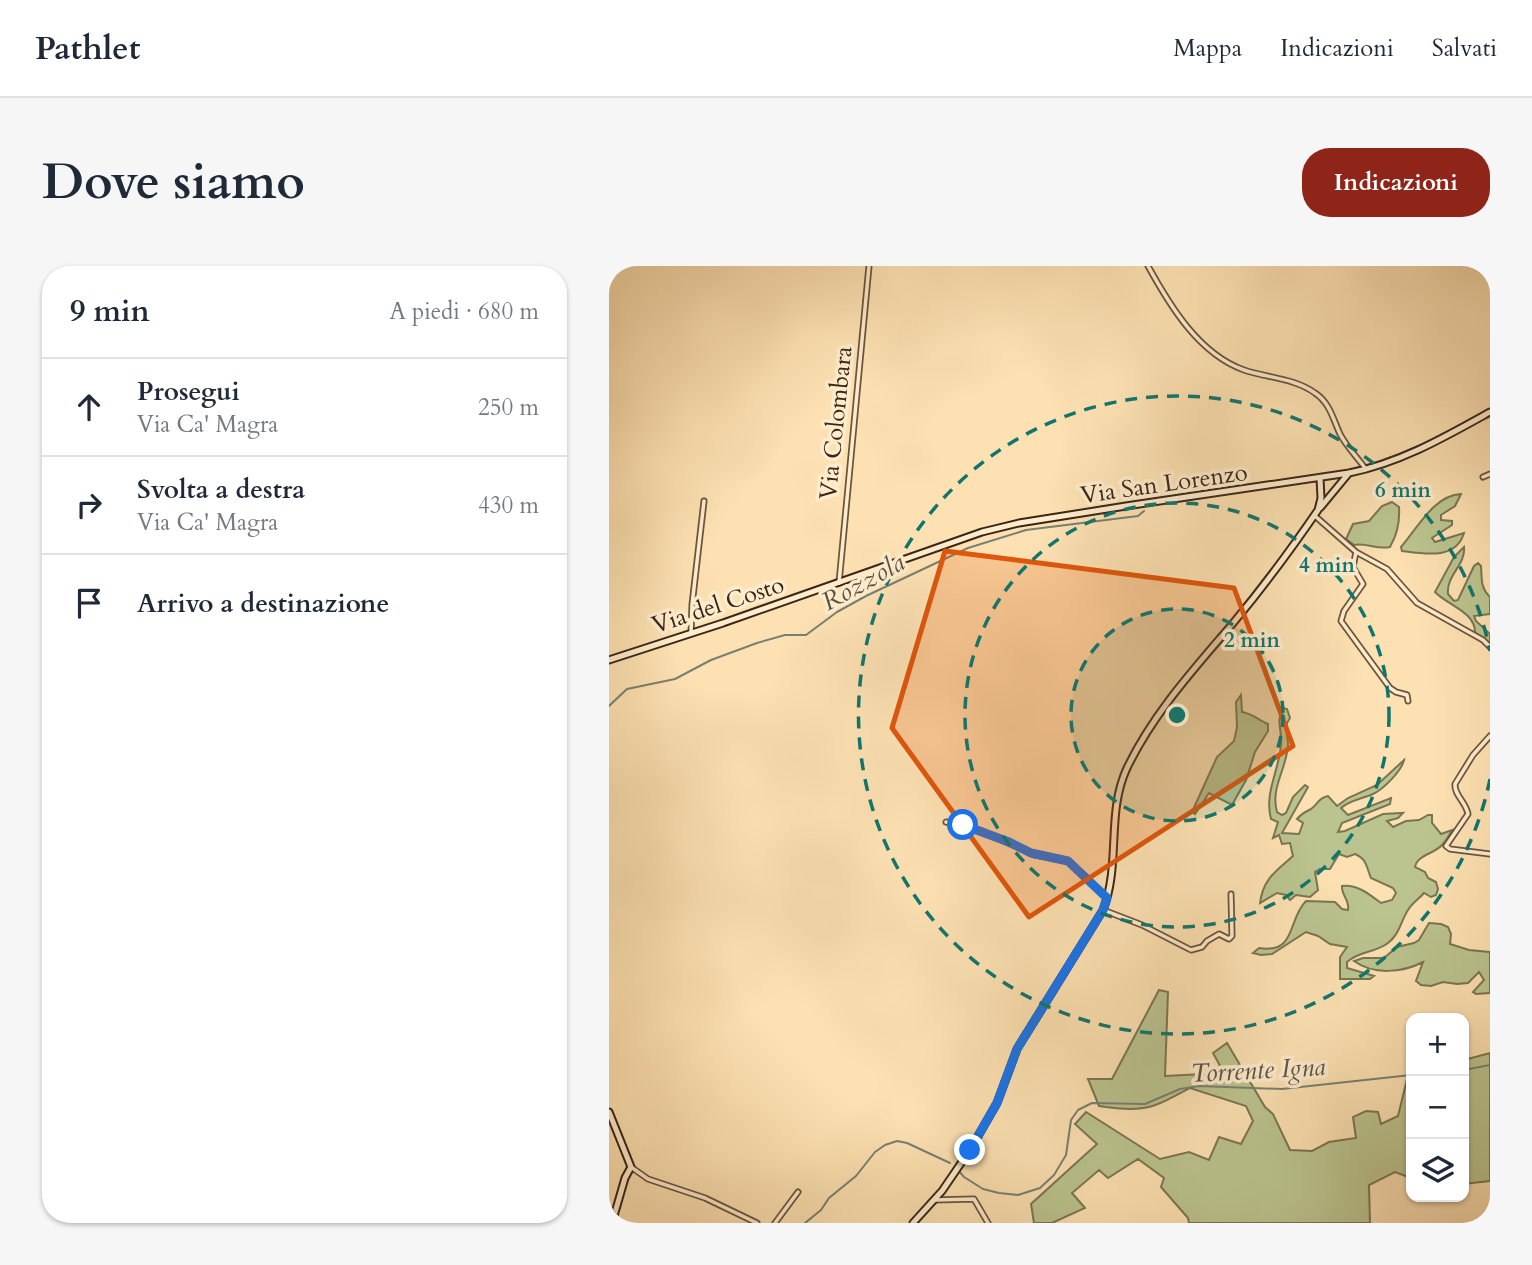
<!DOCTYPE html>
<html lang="it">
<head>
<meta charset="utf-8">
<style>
	body { margin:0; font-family:Cardo,serif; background:#f6f6f7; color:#1f2937 }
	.controls { position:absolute; right:21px; bottom:21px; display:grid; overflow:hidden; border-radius:14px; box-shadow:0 2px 5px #0004 }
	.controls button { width:63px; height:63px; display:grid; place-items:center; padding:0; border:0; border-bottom:2px solid #e0e1e3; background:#fff; color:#1f2937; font:35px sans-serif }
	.stop { position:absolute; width:21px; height:21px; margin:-16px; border:5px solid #1a73e8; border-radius:50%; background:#fff }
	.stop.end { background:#1a73e8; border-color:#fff; box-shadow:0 2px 7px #0008 }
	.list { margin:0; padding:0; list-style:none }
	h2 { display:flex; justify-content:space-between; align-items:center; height:91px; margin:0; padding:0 28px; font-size:30px }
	h2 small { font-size:23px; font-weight:400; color:#747a83 }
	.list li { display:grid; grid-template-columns:46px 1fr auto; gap:21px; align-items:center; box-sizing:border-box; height:98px; padding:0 28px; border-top:2px solid #e0e1e3 }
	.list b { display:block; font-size:26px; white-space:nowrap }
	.list p { margin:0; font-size:23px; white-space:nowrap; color:#747a83 }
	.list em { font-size:23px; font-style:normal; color:#747a83 }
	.icon { flex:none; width:38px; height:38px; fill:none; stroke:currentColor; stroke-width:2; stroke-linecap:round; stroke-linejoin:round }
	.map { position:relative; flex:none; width:881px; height:957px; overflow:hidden; border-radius:28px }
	header { display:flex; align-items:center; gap:42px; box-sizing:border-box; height:98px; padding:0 35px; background:#fff; border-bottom:2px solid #e0e1e3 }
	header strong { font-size:33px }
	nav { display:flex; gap:38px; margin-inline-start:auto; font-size:24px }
	.intro { display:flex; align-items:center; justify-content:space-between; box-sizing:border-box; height:168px; padding:0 42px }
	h1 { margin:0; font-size:49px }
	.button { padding:18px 32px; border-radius:28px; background:#8f2418; color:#fff; font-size:24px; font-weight:700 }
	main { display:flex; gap:42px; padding:0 42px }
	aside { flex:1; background:#fff; border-radius:28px; box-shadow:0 2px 5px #0004 }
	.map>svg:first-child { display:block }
	.green { fill:#bbc48f; stroke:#7a7552; stroke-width:2 }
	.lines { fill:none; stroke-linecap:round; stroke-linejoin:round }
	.stream { stroke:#778073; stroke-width:2 }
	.street-casing { stroke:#6b553d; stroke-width:7 }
	.secondary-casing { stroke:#3a2616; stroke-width:9 }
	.street { stroke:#feeccd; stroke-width:3.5 }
	.secondary { stroke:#feeccd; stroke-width:5 }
	.route { stroke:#1a73e8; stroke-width:9 }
	.marked { fill:#df560c; fill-opacity:0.2; stroke:#df560c; stroke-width:5; stroke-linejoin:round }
	.ring { fill:none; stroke:#0f766e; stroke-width:3.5; stroke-dasharray:12 9 }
	.labels { text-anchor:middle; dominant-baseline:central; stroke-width:7; stroke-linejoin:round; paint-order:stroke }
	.street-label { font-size:24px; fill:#3a2616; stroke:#feeccd }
	.water-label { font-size:26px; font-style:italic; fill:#595344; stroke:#feeccd }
	.centre { fill:#0f766e; stroke:#feeccd; stroke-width:3.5 }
	.ring-label { font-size:21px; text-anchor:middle; font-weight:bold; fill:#0f766e; stroke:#feeccd; stroke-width:7; stroke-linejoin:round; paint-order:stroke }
</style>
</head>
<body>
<header>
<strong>Pathlet</strong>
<nav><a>Mappa</a><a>Indicazioni</a><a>Salvati</a></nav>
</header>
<div class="intro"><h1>Dove siamo</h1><a class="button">Indicazioni</a></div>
<main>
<aside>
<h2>9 min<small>A piedi · 680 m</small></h2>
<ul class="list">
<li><svg class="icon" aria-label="ahead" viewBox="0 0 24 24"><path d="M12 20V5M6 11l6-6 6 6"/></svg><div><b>Prosegui</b><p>Via Ca' Magra</p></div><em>250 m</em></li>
<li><svg class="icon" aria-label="right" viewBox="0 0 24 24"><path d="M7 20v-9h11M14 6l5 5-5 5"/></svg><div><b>Svolta a destra</b><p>Via Ca' Magra</p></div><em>430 m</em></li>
<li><svg class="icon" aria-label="arrive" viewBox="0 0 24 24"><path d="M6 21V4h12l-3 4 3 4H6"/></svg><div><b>Arrivo a destinazione</b></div></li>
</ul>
</aside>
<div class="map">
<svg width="881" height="957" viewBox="0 0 881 957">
	<rect width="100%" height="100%" fill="#fde1b2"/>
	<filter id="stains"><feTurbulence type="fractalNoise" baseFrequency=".00286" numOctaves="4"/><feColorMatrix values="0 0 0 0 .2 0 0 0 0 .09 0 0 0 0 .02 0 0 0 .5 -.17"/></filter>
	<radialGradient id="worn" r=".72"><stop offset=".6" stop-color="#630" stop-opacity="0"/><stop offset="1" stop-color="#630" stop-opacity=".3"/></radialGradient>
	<path class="green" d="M852,228L846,240L832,249V254L843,255V259L823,272L826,276L855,267C847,294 816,288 793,285L792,281C808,263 825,229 852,228Z
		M783,236L790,241C791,255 788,269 781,281C767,284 757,276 745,279L737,273L744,258L760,255L773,240Z
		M855,281C857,299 837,309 839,328L845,335L849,334L865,300L869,297L872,300C873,312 871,322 881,331V348L865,350L867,355L881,368V380L866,367C867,346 838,339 826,326L845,291Z
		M632,429L633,446C642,447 650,454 659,458V465L646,486L637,514L623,539L600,527L586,548L583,546L608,491L625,475L628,461L627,436Z
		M674,442L678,443L681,452C674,461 679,468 679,479C678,502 661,522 668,546L673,549L677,547L684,531L696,519L699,521L673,567L690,568L694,557L688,553C693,547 696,546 702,543C709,538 709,532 719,530L728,540L739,532L768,519L795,494C793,504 775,523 764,528C753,533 741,534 732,542L739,549L782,532L781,538L733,557L729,566L736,565L774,548L794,547L789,552L778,555L784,561L797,555L810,554L819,549H823V557L832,568L843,564C841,568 837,575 833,579C825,588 808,589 806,601L816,606L819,612L827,616L829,623L827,629L822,631L815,627C810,633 803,637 799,644C792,655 790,669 779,677C766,687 750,685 738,696V702L765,710L761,713H731V691L738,681L721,678L709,670L697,666L663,688L652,689L644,687L650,682C688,688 678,654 697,635L726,636L733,643L739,644C741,634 732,629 733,620C748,618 760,628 772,637L783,634L787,627L784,622L762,612C757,601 759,594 746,588L738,591L730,588L721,603H711L706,606L709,624L701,631L687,629L681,634L677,629L668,627L651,637C654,613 667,605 684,590L681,577L673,578L670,569L664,572L669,556L662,553C655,527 670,505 672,479C674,465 666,457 674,442Z
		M820,657L832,658L839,661L842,668L841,678L860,684L881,686V727L867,728L864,726L875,714L870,706L859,717L848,718L834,716L822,720L812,719L807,715L814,696C793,707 764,709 745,695L754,692H775L788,681L805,677L810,674Z
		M550,724L559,726L556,810L615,807L604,787L618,777L656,841L664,848L681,884L703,885L720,876L747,872L744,851L757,845L769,846L772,858L789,850L802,797V912L786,906L760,919L761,957H580L579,952L552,921L555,912L529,893L499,912L490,904L463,927L476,942L443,957H425L422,938L488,878L466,858L477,846L551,893L580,886L600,894L610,871L632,878L644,855L637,840L581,822C542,843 535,847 490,840L479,813H503Z
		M881,787V915L855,918V794Z"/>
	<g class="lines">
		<path class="stream" d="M0,440L18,423L66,413L102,394L148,377L176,369H197L228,346L257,330L359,282L417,264L529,250L535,245
			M855,804L881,799
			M350,905L355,911L374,923L390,927L409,929L431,922L445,909L457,889L462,854L469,844L483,837L536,838L571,823L590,820L673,823L802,809
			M196,957L212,944L220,932L247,910L266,886L276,879L288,875L298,877L341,897"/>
		<defs>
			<path id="street" d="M539,0C561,40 590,88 635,104C659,112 685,112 706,127C721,137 724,153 731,168C737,180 748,191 756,202
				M874,211L881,208
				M706,250L747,286L778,303L808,337L874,374L881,381
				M747,286L744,301L754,318L735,345L732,355L781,422L787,426L798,429L799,435
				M230,317L260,0
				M82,367L83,339L95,235
				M881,470L864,489L846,518C845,529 857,536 859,548L837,580L841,583L881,588
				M337,556L373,565L426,589L459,595L498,632
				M494,644L533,659L582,684L593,681L598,675L610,668L620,673L623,670L622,628
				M22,901L39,913L96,932L148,957
				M325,934L365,933L379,957
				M166,957L189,926"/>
			<path id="secondary" d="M711,242L740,207
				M0,394L114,357L373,266L410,257L517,240L740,207C791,197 836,171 881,146
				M0,846L22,901L16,912L3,957
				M304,957L333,925L361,884L388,837L408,783L494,644C512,598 497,547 518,502C545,446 586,402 625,356C655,320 683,282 709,244L712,232L711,212"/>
		</defs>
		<use href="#street" class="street-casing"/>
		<use href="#secondary" class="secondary-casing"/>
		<use href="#street" class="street"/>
		<use href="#secondary" class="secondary"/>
	</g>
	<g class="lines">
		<path class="route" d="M354,559L400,576L422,587L459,595L498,632L494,644L408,783L388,837L361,884"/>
	</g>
	<path class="marked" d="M336,285L625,322L684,480L420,651L283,462Z"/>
	<circle cx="568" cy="449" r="106" fill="#0f766e" fill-opacity=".12"/>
	<g class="ring">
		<circle cx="568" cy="449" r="106"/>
		<circle cx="568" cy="449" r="212"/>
		<path d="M881 513A319 319 0 1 1 881 385"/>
	</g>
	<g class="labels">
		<g class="street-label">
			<text transform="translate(227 157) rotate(-84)">Via Colombara</text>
			<text transform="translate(555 218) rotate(-8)">Via San Lorenzo</text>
			<text transform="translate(109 339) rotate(-18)">Via del Costo</text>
		</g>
		<g class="water-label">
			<text transform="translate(254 316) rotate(-29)">Rozzola</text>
			<text transform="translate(649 804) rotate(-3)">Torrente Igna</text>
		</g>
	</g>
	<circle cx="568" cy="449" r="10" class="centre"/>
	<g class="ring-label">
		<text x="794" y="231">6 min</text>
		<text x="718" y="306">4 min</text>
		<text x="643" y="381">2 min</text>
	</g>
	<rect width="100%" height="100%" filter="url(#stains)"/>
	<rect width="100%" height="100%" fill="url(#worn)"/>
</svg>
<div class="controls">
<button>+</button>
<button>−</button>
<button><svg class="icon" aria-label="layers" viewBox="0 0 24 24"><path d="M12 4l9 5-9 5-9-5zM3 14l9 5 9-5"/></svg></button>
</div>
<div class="stop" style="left:354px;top:559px"></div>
<div class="stop end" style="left:361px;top:884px"></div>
</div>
</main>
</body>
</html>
